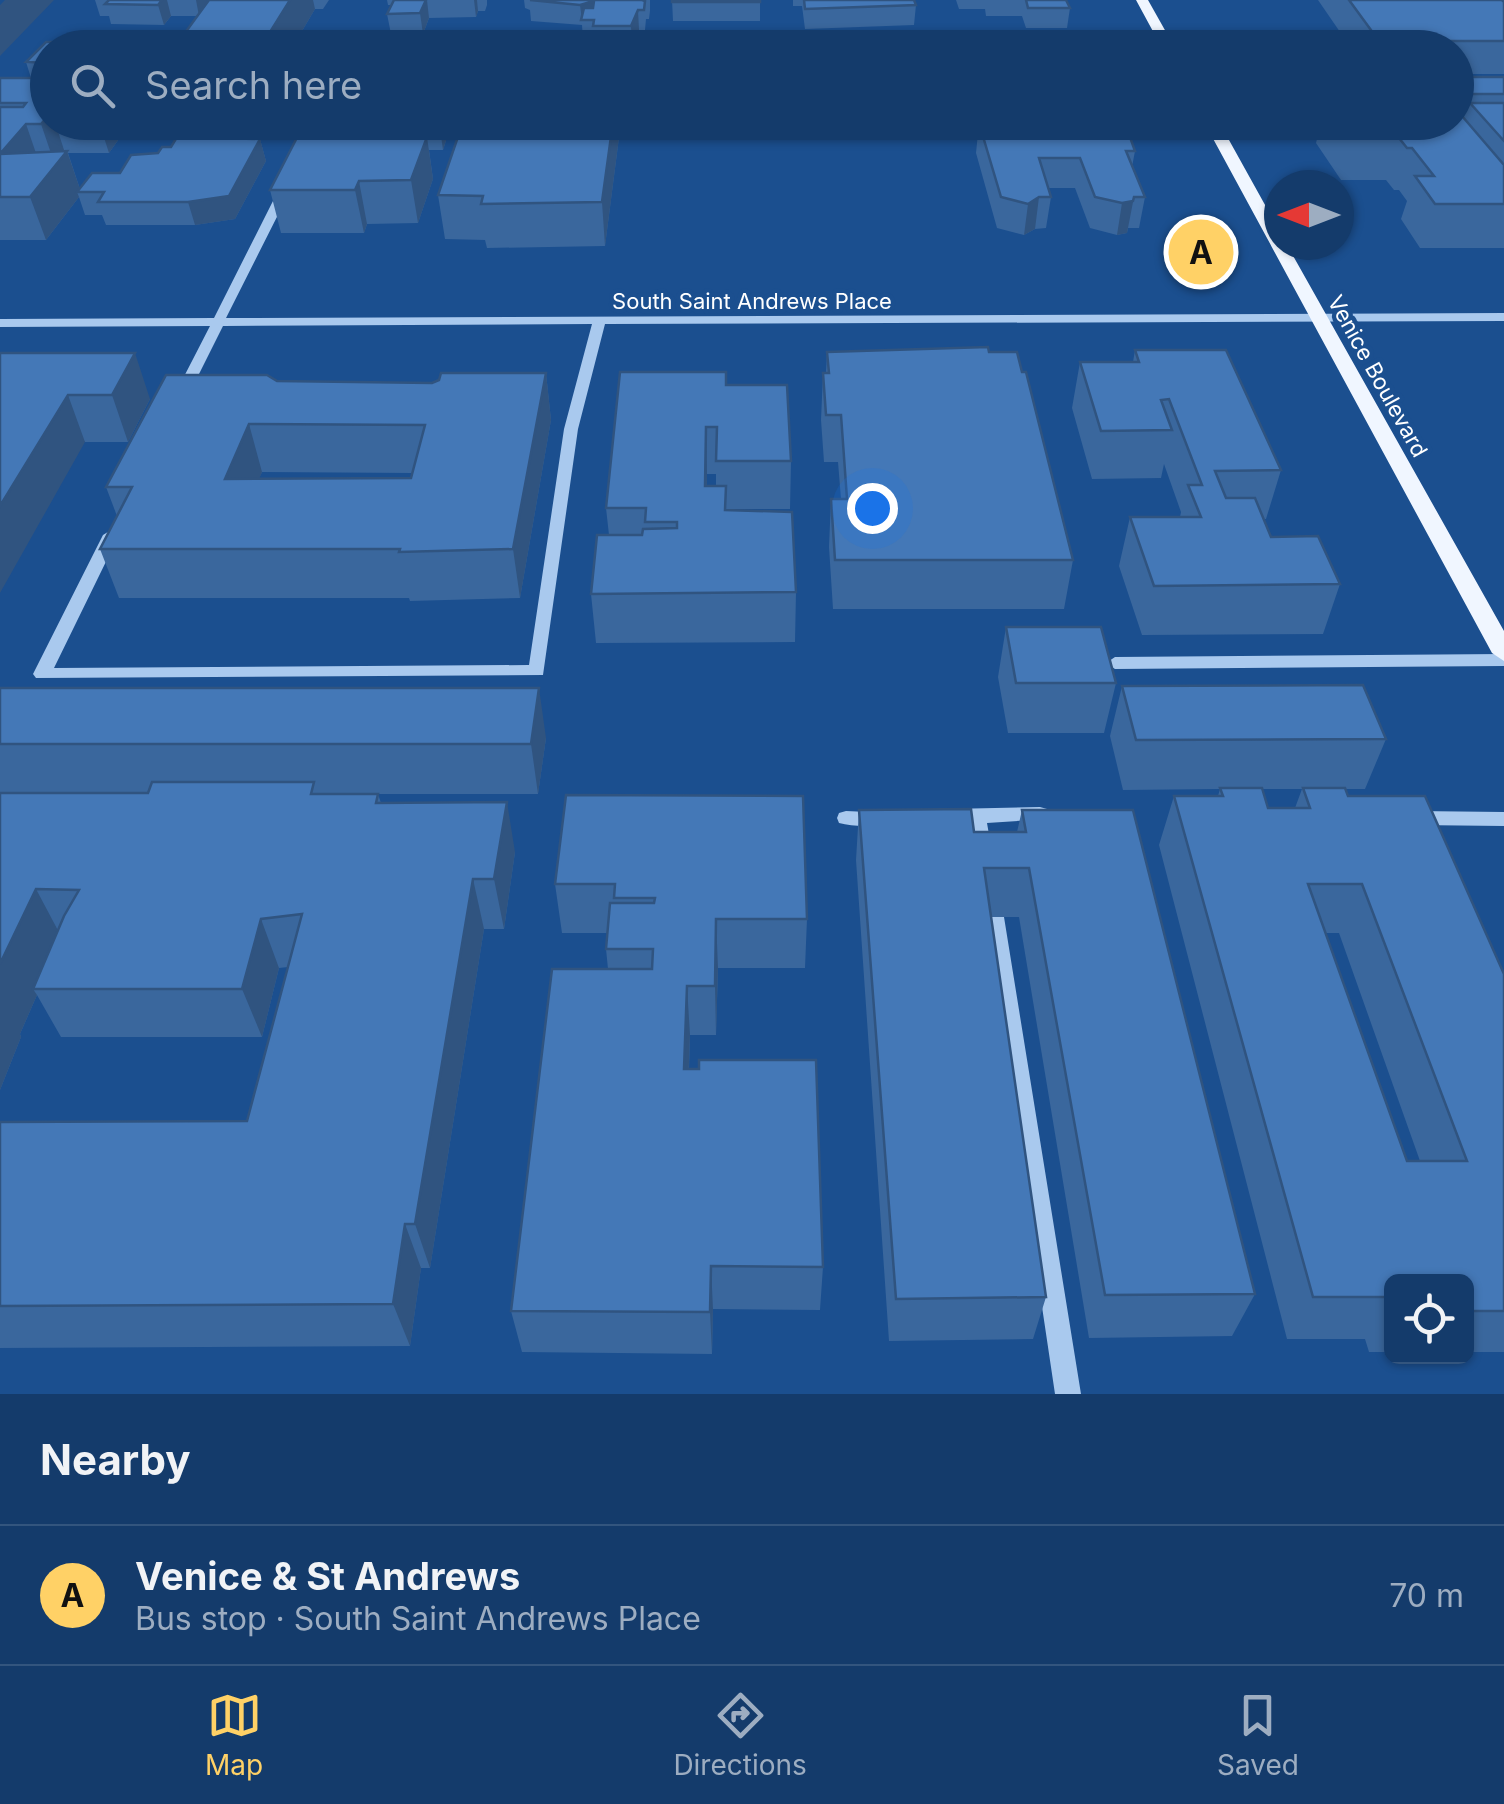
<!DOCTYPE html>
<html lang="en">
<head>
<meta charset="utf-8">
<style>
	body { margin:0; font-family:Inter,sans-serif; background:#214673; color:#f1f3f6 }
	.controls { position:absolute; right:30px; bottom:30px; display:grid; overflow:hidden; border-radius:15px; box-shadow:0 2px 8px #0004 }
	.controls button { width:90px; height:90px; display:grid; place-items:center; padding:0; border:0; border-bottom:2px solid #33557e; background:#143b6b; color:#f1f3f6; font:50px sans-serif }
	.compass { position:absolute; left:1264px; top:170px; width:90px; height:90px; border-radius:50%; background:#143b6b; box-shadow:0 2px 8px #0004; rotate:270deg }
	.you { position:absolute; left:872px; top:508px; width:35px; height:35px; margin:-25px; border:8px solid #fff; border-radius:50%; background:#1a73e8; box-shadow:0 0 0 15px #1a73e833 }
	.badge { display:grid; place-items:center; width:65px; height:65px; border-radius:50%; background:#ffd166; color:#111; font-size:32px; font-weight:700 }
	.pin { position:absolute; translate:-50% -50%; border:5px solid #fff; box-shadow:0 2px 10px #0006 }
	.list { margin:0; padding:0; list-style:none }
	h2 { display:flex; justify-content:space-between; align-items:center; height:130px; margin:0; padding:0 40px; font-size:42px }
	h2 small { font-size:32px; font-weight:400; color:#9dadc1 }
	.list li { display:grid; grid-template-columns:65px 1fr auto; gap:30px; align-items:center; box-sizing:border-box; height:140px; padding:0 40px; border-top:2px solid #33557e }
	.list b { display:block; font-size:38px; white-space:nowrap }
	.list p { margin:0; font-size:32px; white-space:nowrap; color:#9dadc1 }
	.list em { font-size:32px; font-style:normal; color:#9dadc1 }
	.icon { flex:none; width:55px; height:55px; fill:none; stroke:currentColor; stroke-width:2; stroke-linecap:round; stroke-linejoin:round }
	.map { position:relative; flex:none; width:1504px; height:1394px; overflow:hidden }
	.search { position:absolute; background:#143b6b; box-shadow:0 2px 8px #0004; left:30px; right:30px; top:30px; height:110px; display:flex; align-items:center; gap:25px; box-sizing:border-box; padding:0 35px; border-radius:55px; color:#9dadc1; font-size:38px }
	.sheet { height:270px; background:#143b6b }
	nav { display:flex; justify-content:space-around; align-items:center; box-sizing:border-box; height:140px; border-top:2px solid #33557e; background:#143b6b; font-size:28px; color:#9dadc1 }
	nav a { display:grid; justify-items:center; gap:5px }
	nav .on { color:#ffd166 }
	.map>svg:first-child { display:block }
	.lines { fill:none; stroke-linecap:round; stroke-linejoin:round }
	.minor { fill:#a9c9ee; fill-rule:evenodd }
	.major { fill:#f0f6ff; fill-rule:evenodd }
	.wall { fill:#3a679d; fill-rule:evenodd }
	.shaded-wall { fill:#305480 }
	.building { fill:#4478b7; stroke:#305480; stroke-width:2.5; fill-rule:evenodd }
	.labels { text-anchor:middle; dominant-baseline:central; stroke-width:9; stroke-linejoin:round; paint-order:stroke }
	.far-street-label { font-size:22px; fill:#fff; stroke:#1b4f8f }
</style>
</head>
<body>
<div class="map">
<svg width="1504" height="1394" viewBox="0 0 1504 1394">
	<rect width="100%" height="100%" fill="#1b4f8f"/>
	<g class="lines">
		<path class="minor" d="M284,188L290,191L226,318L1504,313V321L605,324L578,429L543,675L36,678L33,674L103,535L111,530L119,535L54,668L529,665L564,429L592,324L223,326L188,396L181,400L174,396L210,326L0,327V319L214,318L278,191Z
			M1504,654V666L1115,669L1106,663L1115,657Z
			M1040,807L1047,809L1049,814L1047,819L987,823L992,852L989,857L982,859L975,857L968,823L942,821L940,816L942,811L949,809Z
			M846,811L890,813L892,818L890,823C875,827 854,827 839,823L837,818L839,813Z
			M1415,811L1504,812V826L1415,825L1408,823L1406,818L1408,813Z
			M994,909L1001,911L1004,917L1081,1394H1055L984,917L987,911Z"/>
		<path class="major" d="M1136,0H1148L1175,48H1162Z
			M1204,122H1219L1279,230V245H1287L1504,631V661L1492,653Z"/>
	</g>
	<path class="wall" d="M95,0H329L323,9H315L292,48H185L182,37L198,16H171L164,25L111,24L109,16H100Z
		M387,0H487V5L485,11H478L476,17L429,18L423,34H391L387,14L391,5H388Z
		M524,0H650V11L649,19H646L645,30H639L633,44L594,45V40H583L582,25L531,21L530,10L525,8Z
		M672,0H760V21H673Z
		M793,0H914L916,5L914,25L805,29L802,6H793Z
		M956,0H1066L1070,8L1067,28H1026L1022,16H986L985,9H959Z
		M1318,0H1502L1504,2V74H1456V48H1351Z
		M46,42H175L177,48H48V122H131L109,153H68L80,189L92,173H120L131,155L158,153L162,147H171L177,137L260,139L266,161L235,219L195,225H106L102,215H85L79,197L46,240H0V78H31L26,62Z
		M1456,77H1504V248H1420L1401,219L1407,201L1399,190H1394L1386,180H1341L1316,143L1318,135H1315L1306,122H1456Z
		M305,122H452L443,150H429L433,179L418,223L367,224L364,233H281L270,190Z
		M463,122H621L605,246L487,248L485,240L445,239L438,195Z
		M1017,122H1062L1135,151L1132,167L1145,197L1139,228H1128L1127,233L1117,235L1090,228L1075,188H1048L1051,197L1046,228L1035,229L1024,235L997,228L976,153L979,123L1016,125Z
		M1135,350L1281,470L1266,519H1263L1271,537L1340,584L1323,634L1142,635L1119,566L1130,517H1180L1181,512L1164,464L1161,478L1092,479L1072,408L1080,362H1133Z
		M827,352L1073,560L1064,609H833L829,547L831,499H841L838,462H824L821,420L823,373H826Z
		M0,353L150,399L128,442H85Z
		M546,373L551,420L520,598L410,601L409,598H119L100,549L117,516L106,487L277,381L432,383ZM262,472L413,473L411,478H259Z
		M726,385L791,461L790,509H726V510L796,592L795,642L596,643L591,594L609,535L606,508ZM707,474H716V486H707Z
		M1006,627L1116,683L1104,733H1008L998,677Z
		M1122,686L1386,739L1365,789H1346L1348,796L1504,974V1352H1466V1282H1392V1352H1369L1365,1339H1287L1159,845L1174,796H1218L1220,789L1123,790L1110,736ZM1262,789H1302L1295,808H1268ZM1326,933H1339L1420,1161H1407Z
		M0,688L546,738L538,794H378L381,803L515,852L504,929H484L430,1268H421L410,1346L0,1348V1122L247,1121L288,967L279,968L262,1037H61L37,995L20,1034L21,1037L0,1090Z
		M566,795L807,919L805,968H718L716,1035H690L689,1069L823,1267L820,1310L713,1309L712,1354L522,1352L511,1311L608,969L606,949L608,933H562L555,884Z
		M859,810L974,832H1017L1022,810L1255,1294L1232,1336L1089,1338L1019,917H991L1046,1297L1033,1339L889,1341L856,860Z"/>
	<path class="shaded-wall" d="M5,0H54L0,56V5Z
		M162,0H167L171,16L164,25L158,5Z
		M196,0H211L199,16Z
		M290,0H313L315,9L292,48H269L267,37Z
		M427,0L429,18L423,34L420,13Z
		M474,0H477L478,11L476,17Z
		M594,1V20H582L580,5Z
		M638,10L639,30L632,46L631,26Z
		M48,116V122H55L65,153L55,165L41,124Z
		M99,122H131L109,153Z
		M381,122H389L394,151L388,165Z
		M439,122H452L443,150Z
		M613,122H621L605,246L602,202Z
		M372,123L379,165L365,138Z
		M26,124L40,165L0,154Z
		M427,137L433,179L418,223L411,180Z
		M260,139L266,161L235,219L195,225L188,202Z
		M67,151L81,192H77L79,197L46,240L30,197Z
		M359,181L367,224L364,233L355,190Z
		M1039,197L1035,229L1024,235L1028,204Z
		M1134,197L1127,233L1117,235L1122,203Z
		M135,353L150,399L128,442L112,395Z
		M546,373L551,420L520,598L513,549Z
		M68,395L85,442L0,593V506Z
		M249,424L262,472L239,527L225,479Z
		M706,427L707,474L706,534L705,486Z
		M539,688L546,738L538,794L531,744Z
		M507,802L515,852L504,929L494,879Z
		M473,879L484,929L430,1268L415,1224Z
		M36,889L62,938L33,989L37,995L20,1034L21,1037L0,1090V964Z
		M261,919L279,968L262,1037L242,989Z
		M716,919L718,968L716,1035L715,986Z
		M687,986L690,1035L687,1116L684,1069Z
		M405,1224L421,1268L410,1346L393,1304Z
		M711,1266L713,1309L712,1354L710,1312Z"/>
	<path class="building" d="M109,0H162L158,5L105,4Z
		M209,0H290L267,37H182Z
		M394,0H426L420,13L387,14Z
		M530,0H642L645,1L644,10H638L631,26H593L594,20H581L584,8H593L594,1L580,5Z
		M672,0H760V2H672Z
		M804,0H914L916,5L805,9Z
		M1026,0H1066L1070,8H1028Z
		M1349,0H1502L1504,2V41H1379Z
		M1047,41H1092L1095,48H1049Z
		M46,42H175L171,48H48V63L26,62Z
		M652,44V48H581L582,45Z
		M351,46H397L396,48H350Z
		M979,46H1019L1020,48H979Z
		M1456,77H1504V94H1456Z
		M0,78H48V116L41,124H26L0,154L67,151L30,197H0V107H23L26,103H0Z
		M1470,103H1504V141Z
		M1456,109L1504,165V204H1435L1415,176H1434L1412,148H1407L1399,138H1353L1342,122H1456Z
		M305,122H381L372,123L365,138L427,137L411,180L359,181L355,190H270Z
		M463,122H613L602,202L481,204L483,196L438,195Z
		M983,122H999L1004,125H1019L1018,122H1062L1066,125L1078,122H1096L1103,125L1126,126L1135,151H1126L1145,197H1134L1133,201L1122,203L1095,197L1080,158H1039L1051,197H1039L1028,204L1001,197L979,123Z
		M177,137L260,139L229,196L188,202H98L104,192H77L92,173H120L131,155L158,153L162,147H171Z
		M988,347L989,352H1017L1022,372H1026L1073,560H835L831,499H847L841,415H826L823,373H829L827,352Z
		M1135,350H1226L1281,470L1215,471L1226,498H1255L1271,537L1318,536L1340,584L1154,586L1130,517H1201L1188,485H1202L1169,399L1161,400L1172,430L1101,431L1080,362H1139Z
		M0,353H135L112,395H68L0,506Z
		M620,372H726V385H787L791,461H716L717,427H706L705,486H726L725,510L792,512L796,592L591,594L597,535H642L643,529L677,528V522H645L646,508H606Z
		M441,373H546L513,549L399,552L400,549H100L132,487H106L166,375H267L277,381L432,383L439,380ZM249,424L425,425L411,478L225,479Z
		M1006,627H1101L1116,683H1016Z
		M1363,685L1386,739L1136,740L1122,686Z
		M0,688H539L531,744H0Z
		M152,782H314L311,794H378L376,803L507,802L494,879H473L415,1224H405L393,1304L0,1306V1122L247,1121L302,914L261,919L242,989H33L64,916L79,890L36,889L0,964V793H148Z
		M1220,788H1262L1268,808H1310L1303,788H1345L1348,796H1425L1504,974V1311H1466V1282H1392V1297H1313L1174,796H1223ZM1308,884H1362L1467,1161H1407Z
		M566,795L803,796L807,919H716L715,986H687L684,1069H699V1060H816L823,1267L711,1266L710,1312L511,1311L552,969H652L653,949H606L610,903H654L655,898H614L615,884H555Z
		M971,809L974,832H1026L1022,810H1133L1255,1294L1105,1295L1029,868H984L1046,1297L896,1299L859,810Z"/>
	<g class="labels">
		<g class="far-street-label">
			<text x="752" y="301">South Saint Andrews Place</text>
			<text transform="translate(1378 376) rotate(61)">Venice Boulevard</text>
		</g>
	</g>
</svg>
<div class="controls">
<button><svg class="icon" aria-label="locate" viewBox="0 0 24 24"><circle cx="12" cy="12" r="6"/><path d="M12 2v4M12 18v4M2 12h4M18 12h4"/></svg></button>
</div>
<svg class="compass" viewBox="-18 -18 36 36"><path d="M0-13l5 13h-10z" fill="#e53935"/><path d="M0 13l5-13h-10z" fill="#9dadc1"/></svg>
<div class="you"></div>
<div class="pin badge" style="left:1201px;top:252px">A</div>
<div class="search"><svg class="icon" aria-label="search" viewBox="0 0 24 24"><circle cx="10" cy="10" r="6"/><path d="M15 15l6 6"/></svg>Search here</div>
</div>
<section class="sheet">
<h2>Nearby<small></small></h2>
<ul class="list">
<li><span class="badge">A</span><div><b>Venice &amp; St Andrews</b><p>Bus stop · South Saint Andrews Place</p></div><em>70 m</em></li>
</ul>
</section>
<nav>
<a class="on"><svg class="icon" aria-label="map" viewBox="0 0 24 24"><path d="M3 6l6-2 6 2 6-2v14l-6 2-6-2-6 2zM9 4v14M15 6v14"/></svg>Map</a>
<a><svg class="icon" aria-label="directions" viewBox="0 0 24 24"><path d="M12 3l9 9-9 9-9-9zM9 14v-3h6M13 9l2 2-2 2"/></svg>Directions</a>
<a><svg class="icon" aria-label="saved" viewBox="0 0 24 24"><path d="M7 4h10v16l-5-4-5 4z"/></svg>Saved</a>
</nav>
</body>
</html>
